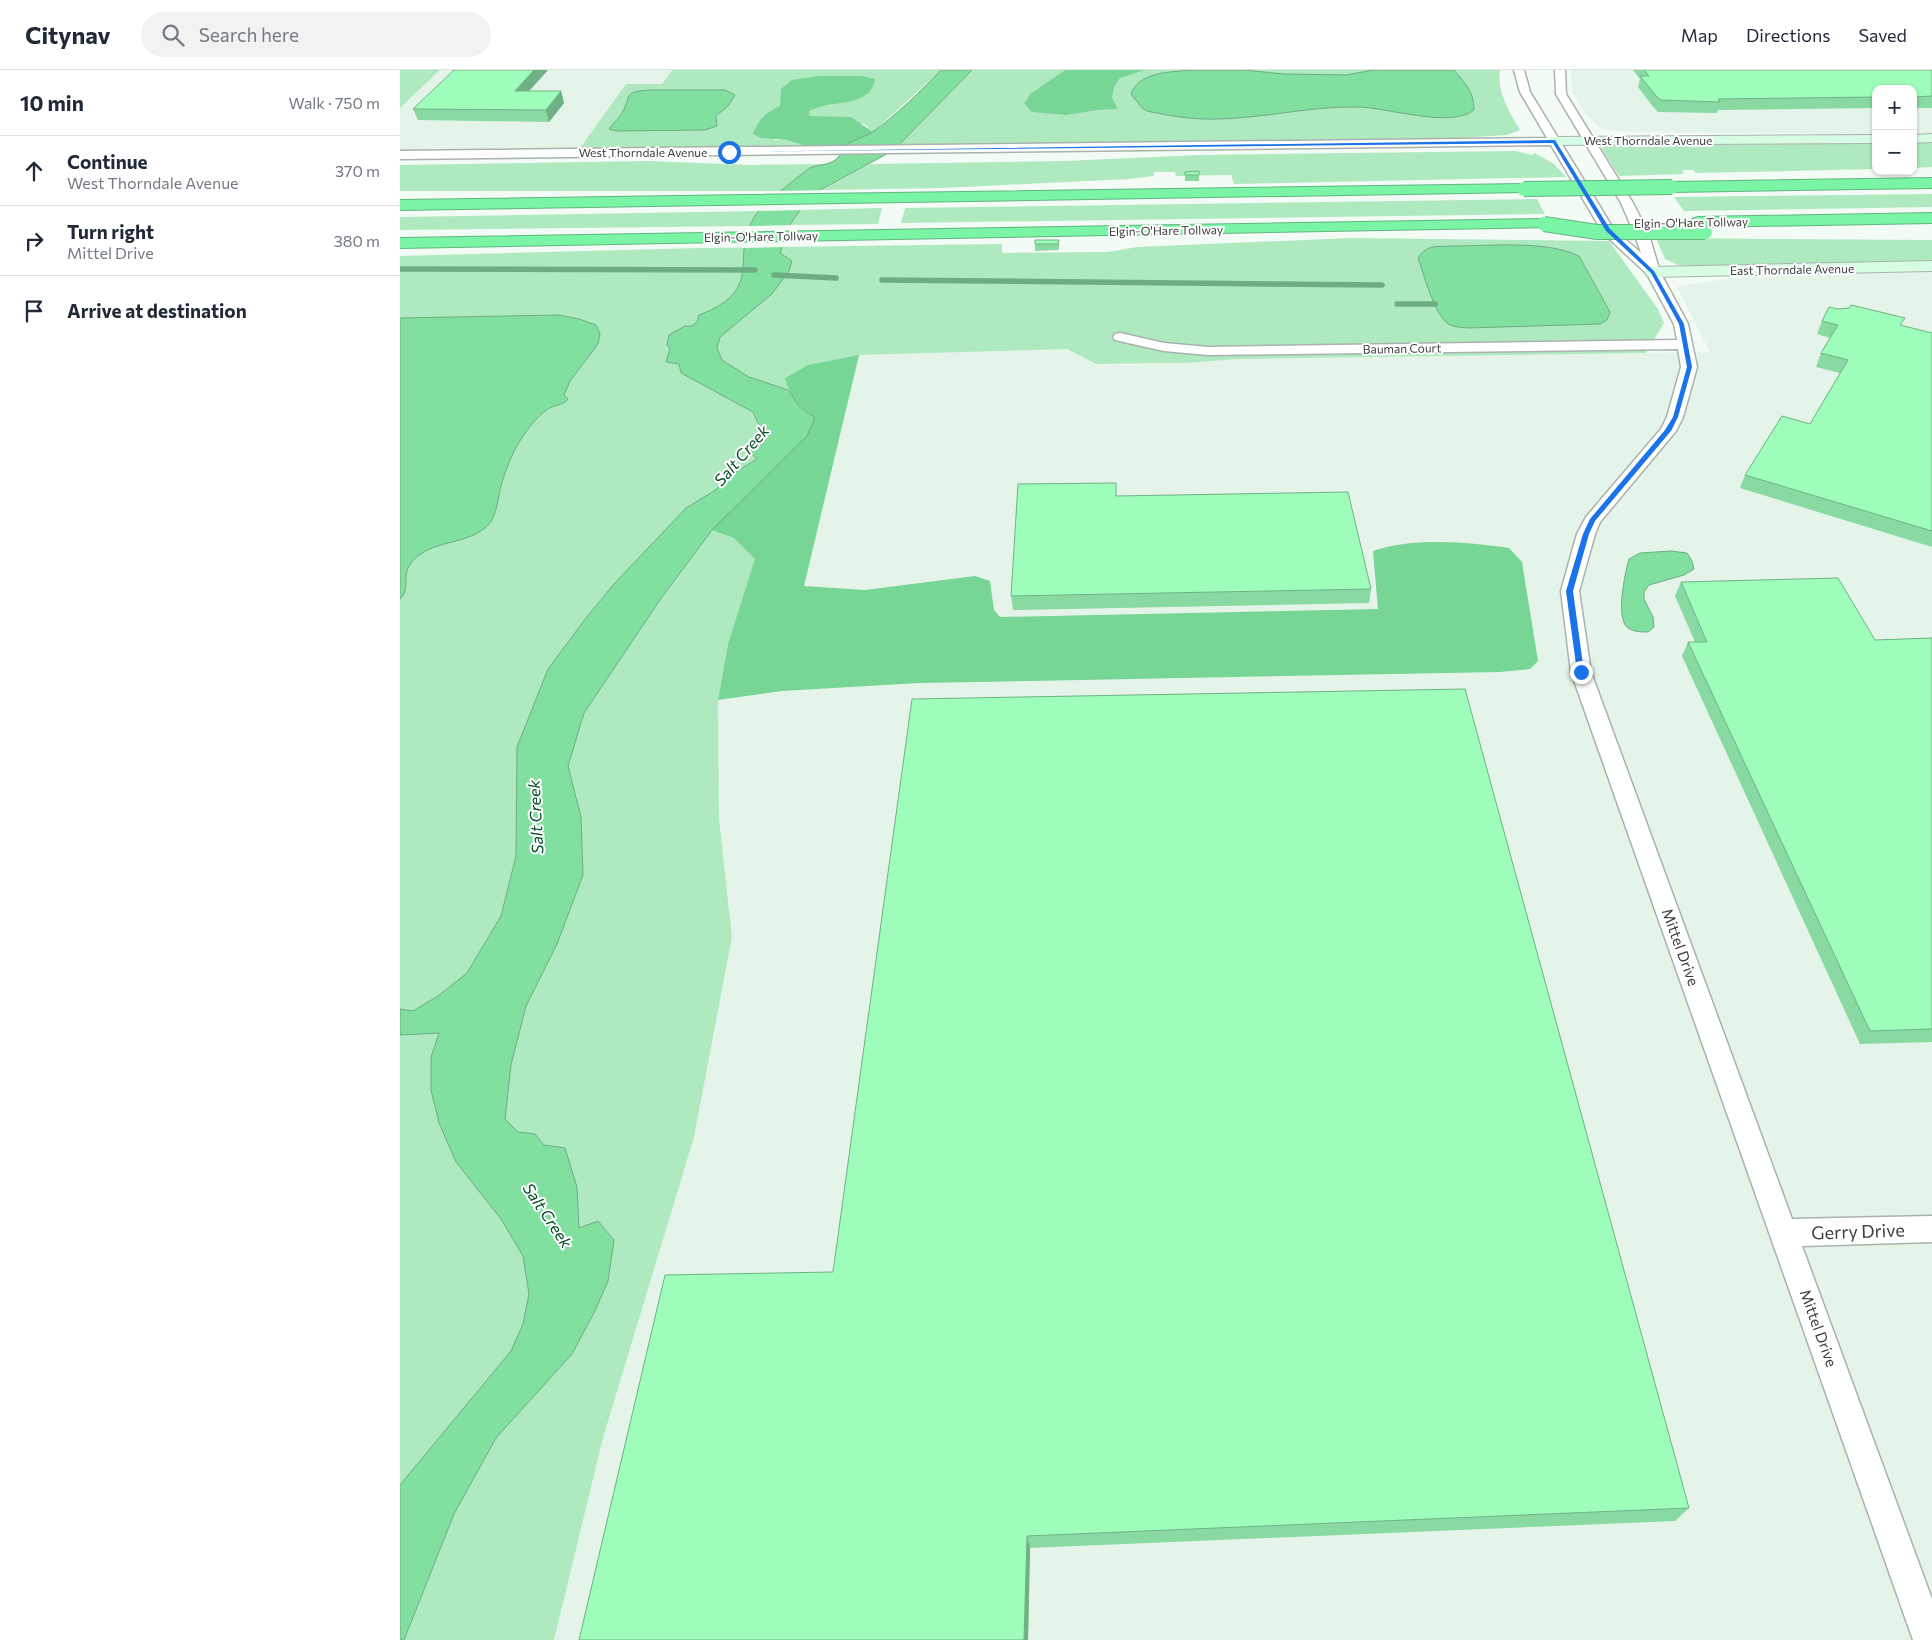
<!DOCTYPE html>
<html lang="en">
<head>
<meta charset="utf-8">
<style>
	body { margin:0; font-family:Commissioner,sans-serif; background:#f2f2f3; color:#1f2937 }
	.controls { position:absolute; right:15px; top:15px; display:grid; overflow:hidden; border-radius:10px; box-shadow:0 1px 4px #0004 }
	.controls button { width:45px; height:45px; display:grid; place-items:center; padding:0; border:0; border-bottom:1px solid #e0e1e3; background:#fff; color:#1f2937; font:25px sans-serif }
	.stop { position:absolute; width:15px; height:15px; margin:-11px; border:4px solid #1a73e8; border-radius:50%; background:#fff }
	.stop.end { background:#1a73e8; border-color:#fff; box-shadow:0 1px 5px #0008 }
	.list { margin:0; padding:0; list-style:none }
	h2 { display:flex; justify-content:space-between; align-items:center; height:65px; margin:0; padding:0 20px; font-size:21px }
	h2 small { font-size:16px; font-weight:400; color:#747a83 }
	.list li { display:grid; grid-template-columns:32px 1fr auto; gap:15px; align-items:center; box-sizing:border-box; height:70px; padding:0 20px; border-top:1px solid #e0e1e3 }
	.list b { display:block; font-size:19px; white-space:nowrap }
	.list p { margin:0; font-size:16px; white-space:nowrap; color:#747a83 }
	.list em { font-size:16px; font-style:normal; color:#747a83 }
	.icon { flex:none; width:28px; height:28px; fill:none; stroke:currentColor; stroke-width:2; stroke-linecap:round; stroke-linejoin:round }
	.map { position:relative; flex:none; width:1532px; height:1570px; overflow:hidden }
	header { display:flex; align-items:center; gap:30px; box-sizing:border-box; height:70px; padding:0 25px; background:#fff; border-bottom:1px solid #e0e1e3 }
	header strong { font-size:24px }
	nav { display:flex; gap:28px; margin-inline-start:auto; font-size:18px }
	.search { width:350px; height:45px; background:#f2f2f3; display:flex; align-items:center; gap:12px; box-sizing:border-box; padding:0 18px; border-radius:28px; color:#747a83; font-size:19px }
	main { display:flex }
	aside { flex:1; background:#fff }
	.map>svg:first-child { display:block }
	.built { fill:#e4f4e8 }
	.green { fill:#afe9bf }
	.forest { fill:#77d596 }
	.water { fill:#81dfa0; stroke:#6cae82 }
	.pier { fill:#f3fbf5 }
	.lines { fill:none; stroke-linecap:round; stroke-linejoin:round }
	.stream { stroke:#6cae82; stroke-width:5.5 }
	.minor-casing { stroke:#aab2ac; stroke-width:3 }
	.secondary-casing { stroke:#aab2ac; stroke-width:2 }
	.motorway-casing { stroke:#63b580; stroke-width:2 }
	.minor { fill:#fff; fill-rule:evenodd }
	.secondary { fill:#d7fce4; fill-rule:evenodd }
	.motorway { fill:#79f5a5; fill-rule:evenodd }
	.motorway-bridge-casing { stroke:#63b580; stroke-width:16; stroke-linecap:butt }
	.motorway-bridge { stroke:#79f5a5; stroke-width:14 }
	.wall { fill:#89daa2 }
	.shaded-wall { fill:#6fb184 }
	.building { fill:#9ffdbc; stroke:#6fb184 }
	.route { fill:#1a73e8 }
	.labels { text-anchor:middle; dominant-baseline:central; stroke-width:4; stroke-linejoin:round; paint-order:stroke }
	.far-street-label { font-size:12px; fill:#3a3d3b; stroke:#fff }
	.street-label { font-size:15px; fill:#3a3d3b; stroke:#fff }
	.water-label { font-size:16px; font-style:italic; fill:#004c26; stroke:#fff }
	.near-street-label { font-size:18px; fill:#3a3d3b; stroke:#fff }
</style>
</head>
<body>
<header>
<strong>Citynav</strong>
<div class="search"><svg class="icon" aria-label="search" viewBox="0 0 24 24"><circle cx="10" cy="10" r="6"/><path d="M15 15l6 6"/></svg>Search here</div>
<nav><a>Map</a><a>Directions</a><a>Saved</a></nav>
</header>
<main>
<aside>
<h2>10 min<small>Walk · 750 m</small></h2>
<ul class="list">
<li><svg class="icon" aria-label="ahead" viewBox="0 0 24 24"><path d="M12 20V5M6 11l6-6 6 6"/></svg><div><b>Continue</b><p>West Thorndale Avenue</p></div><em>370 m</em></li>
<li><svg class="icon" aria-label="right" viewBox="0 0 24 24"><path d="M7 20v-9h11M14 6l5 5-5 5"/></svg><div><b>Turn right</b><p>Mittel Drive</p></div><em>380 m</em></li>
<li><svg class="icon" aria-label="arrive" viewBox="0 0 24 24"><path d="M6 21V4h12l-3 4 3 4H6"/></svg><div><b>Arrive at destination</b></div></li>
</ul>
</aside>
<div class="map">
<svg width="1532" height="1570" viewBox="0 0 1532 1570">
	<rect width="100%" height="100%" fill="#f3fbf5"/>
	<path class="built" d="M40,0H272L262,14H226L180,78L0,80V38Z
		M1171,0H1532V64H1513V19H1476V64L1226,62L1202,59L1187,46L1173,23Z
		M1532,202V1570H154L203,1368L294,1067L332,867L319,748L318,630L328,574L430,401L459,285L667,279L696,294L730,295L787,293L837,289L1310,282L1277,217L1331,208Z"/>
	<path class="green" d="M0,0H40L0,38Z
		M272,0H541L473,62L464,54L408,46C413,34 426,36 436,35L381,29L374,70H387L405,76L180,78L226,14H262Z
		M572,0H665L630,24L624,33L667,45L699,40L717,39L712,28L714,18L720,8L746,0H1100C1097,23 1109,41 1120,60L1107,65L1058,68L499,75Z
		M1513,72H1532V97L1513,98Z
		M1476,73V99L1296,103L1293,100H1282L1284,104L1219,106L1202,79L1204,76Z
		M1115,81L1132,85L1135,83L1154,94L1166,107L834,114L831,105L776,106L775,102H754V106L729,109L543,118L422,120L470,94L664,91L800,85Z
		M248,91L350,95L429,94L412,97L383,121H0V95Z
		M1532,124V137L1284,141L1274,127Z
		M1137,129L1145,144L501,153L505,138Z
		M482,138L478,154L390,155L400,140Z
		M359,141L349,156L0,160V147Z
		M951,168L1209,171L1258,239L1264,253L1246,283L837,289L787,293L696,294L667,279L459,285L430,401L328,574L318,630L319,748L332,867L294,1067L203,1368L154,1570H0V186L300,178L602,174V183L708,182L737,177Z
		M1256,168L1532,170V191L1331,197L1288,196L1278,195L1265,189Z"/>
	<path class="forest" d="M665,0H746L720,8L714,18L712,28L718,39L699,40L667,45L632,42L624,33L630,24Z
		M420,6H461L475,9C471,39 429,29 410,41L409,46L451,47L473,62L447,75L405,76L387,70L361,68L353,64C358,49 367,42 380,36L381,19L392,10Z
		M459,285L404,516L465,520L575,506L590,511L594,540L600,547L978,539L973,481C1013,467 1067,472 1109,478L1122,492L1138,591L1130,599L1100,602L519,613L382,621L318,630L328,574L355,489L334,468L312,460L407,365L415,348C400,337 389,326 385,308L408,295Z"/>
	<path class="water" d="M541,0H572L494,80L415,123L400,140L390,155L380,183L392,191L389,201L372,224L320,267L317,278L322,290L349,307L388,320L400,337L415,348L407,366L312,460L262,527L184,643L168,696L181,747L183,805L157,874L126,936L111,995L105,1049L118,1062L135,1064L144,1075L165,1078L177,1117L179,1158L198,1151L214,1170L208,1211L195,1241L172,1284L96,1368L54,1444L4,1570H0V1415L111,1281L123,1254L129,1224L123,1186L101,1149L56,1092L39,1053L31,1020V987L39,963L0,965V939L13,941L38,926L67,903L101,846L116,786L117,677L148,599L186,548L213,515L286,438L314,421L339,400L357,389L350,382L365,362L358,353L353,342L281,303L279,294L266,292L270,279L267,275L269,265L285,256H292L297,252L299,245C370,218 325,185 358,142C364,134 402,103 410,98C418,94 427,96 435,90C440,87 442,80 447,75C454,69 466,67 474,61C495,46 523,19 541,0Z
		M793,0H843L884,4L946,5L974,0H1054C1065,13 1074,22 1074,40C1051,59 986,37 958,37C911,36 865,48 818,49C795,50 769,46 747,41L742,38L731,24C739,1 773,2 793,0Z
		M249,20H325L335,25L328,36L316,46L317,56L305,60L216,61L209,59C213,53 219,49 222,43C232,25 222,22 249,20Z
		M1052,176C1090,176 1146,170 1179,186L1210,242L1207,250L1200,254L1068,258C1061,257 1052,258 1046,252C1033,240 1024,205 1018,188C1027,174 1037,177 1052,176Z
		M159,245L179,249L196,255L200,264L198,274L170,311L164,325L168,329C164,335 154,335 148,339C136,347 126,361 118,374C112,384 107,397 103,409C97,425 99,447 85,458C66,474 38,470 18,486C15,488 8,496 7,501C4,511 9,521 0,529V248Z
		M1271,481L1287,483L1292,491L1294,499L1284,505L1249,515L1244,522V529L1253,547L1254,557L1248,562C1241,562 1234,562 1228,558C1215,549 1225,503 1229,489L1240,483Z"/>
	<path class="pier" d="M427,120L417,125L404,140L356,141L379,121Z
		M393,155L384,177L342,178L341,172L347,156Z"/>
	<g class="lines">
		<path class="stream" d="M0,199L355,200
			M374,205L436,208
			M482,210L982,215
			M997,234H1035"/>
		<defs>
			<path id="minor" d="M1114,0H1124L1130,22L1213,158L1241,183L1235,165L1221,133L1156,24L1155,0H1165L1166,24L1233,133L1249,165L1260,202L1288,254L1297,297L1283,347L1276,361L1200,452L1195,464L1179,521L1191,602L1392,1149L1532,1146V1172L1402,1176L1532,1529V1570H1513L1171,602L1161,521L1177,464L1186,447L1261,359L1267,347L1281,297L1278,279L808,285L764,281L715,270L713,267L715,264L720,263L764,273L808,277L1277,270L1274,254L1247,204L1203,163L1151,75L0,89V81L1147,68L1120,22Z"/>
			<path id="secondary" d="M1532,64V72L1513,73V65Z
				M1476,65V73L1154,75L1149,74L1147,71L1149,68L1154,67Z
				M1532,191V201L1253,207L1247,206L1245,202L1247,198L1253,197Z"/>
			<path id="motorway" d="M1532,108V118L1272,122L1267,120L1264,117L1267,114L1272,112Z
				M1124,114L1129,116L1132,119L1129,122L0,140V130Z
				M1532,143V153L1298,157L1292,155L1290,152L1292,149L1298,147Z
				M1144,149L1150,151L1152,154L1150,157L0,178V168Z"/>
		</defs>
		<use href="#minor" class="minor-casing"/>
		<use href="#secondary" class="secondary-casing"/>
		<use href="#motorway" class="motorway-casing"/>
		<use href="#minor" class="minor"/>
		<use href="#secondary" class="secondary"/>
		<use href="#motorway" class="motorway"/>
		<defs>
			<path id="motorway-bridge" d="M1124,119L1272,117
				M1144,154L1197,162H1305"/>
		</defs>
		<use href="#motorway-bridge" class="motorway-bridge-casing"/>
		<use href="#motorway-bridge" class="motorway-bridge"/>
	</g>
	<path class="wall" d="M148,0L129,21H161L164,33L149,52L18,50L13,39Z
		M1233,0H1532V38H1513V19H1476V38L1318,40L1317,43L1258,42L1254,38L1238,17L1240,9Z
		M785,102L799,105V111H785Z
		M659,170V180L635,181V174Z
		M1422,251L1502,256L1532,263V477L1340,418L1345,405L1410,354L1440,303L1416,297L1421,283L1430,268L1417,264Z
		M716,426L971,519L969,533L613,540L611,526Z
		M1281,512L1475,570L1532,568V972L1460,974L1282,586L1288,572H1295L1275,526Z
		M265,1205L1289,1438L1275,1451L630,1478L628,1570H179Z"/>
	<path class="shaded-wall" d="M134,0H148L119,32L115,21Z
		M161,21L164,33L149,52L146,40Z
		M627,1466L630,1478L628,1570H624Z"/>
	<path class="building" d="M54,0H134L115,21H161L146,40L13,39Z
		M1244,0H1532V26L1513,27V19H1476V27L1318,29L1320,32L1261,30L1257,27L1240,6H1249Z
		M799,101V105H785V102Z
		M635,170H659L658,174H635Z
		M1451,235L1505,248L1500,255L1532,263V461L1345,405L1382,346L1410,354L1448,290L1421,283L1438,255L1422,251L1429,237L1438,239L1449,238Z
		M716,413V426L948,422L971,519L611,526L618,414Z
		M1438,508L1475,570L1532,568V959L1470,961L1288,572H1307L1281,512Z
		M1065,619L1289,1438L627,1466L624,1570H179L265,1205L433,1202L512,629Z"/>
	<path class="route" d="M1155,70L1210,159L1254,201L1284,254L1292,297L1278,347L1271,361L1195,451L1189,464L1173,521L1184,602L1181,604L1177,602L1166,521L1183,464L1190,449L1265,360L1273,347L1287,297L1279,254L1251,203L1206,161L1153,73L326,82Z"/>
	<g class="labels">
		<g class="far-street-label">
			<text x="1248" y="70">West Thorndale Avenue</text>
			<text x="243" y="82">West Thorndale Avenue</text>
			<text transform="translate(1291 152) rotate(-1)">Elgin-O'Hare Tollway</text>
			<text transform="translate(766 160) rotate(-1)">Elgin-O'Hare Tollway</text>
			<text transform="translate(361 166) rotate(-1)">Elgin-O'Hare Tollway</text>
			<text transform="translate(1392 199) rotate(-1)">East Thorndale Avenue</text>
			<text transform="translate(1002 278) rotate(-1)">Bauman Court</text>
		</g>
		<g class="street-label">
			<text transform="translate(1281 877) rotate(70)">Mittel Drive</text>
			<text transform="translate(1419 1258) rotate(70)">Mittel Drive</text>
		</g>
		<g class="water-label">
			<text transform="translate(341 385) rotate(-49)">Salt Creek</text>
			<text transform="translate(135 747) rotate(-93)">Salt Creek</text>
			<text transform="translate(148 1145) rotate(56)">Salt Creek</text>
		</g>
		<g class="near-street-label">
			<text transform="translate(1458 1161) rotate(-2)">Gerry Drive</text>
		</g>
	</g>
</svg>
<div class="controls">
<button>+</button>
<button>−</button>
</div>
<div class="stop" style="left:329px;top:82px"></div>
<div class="stop end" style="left:1181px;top:602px"></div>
</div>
</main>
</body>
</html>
